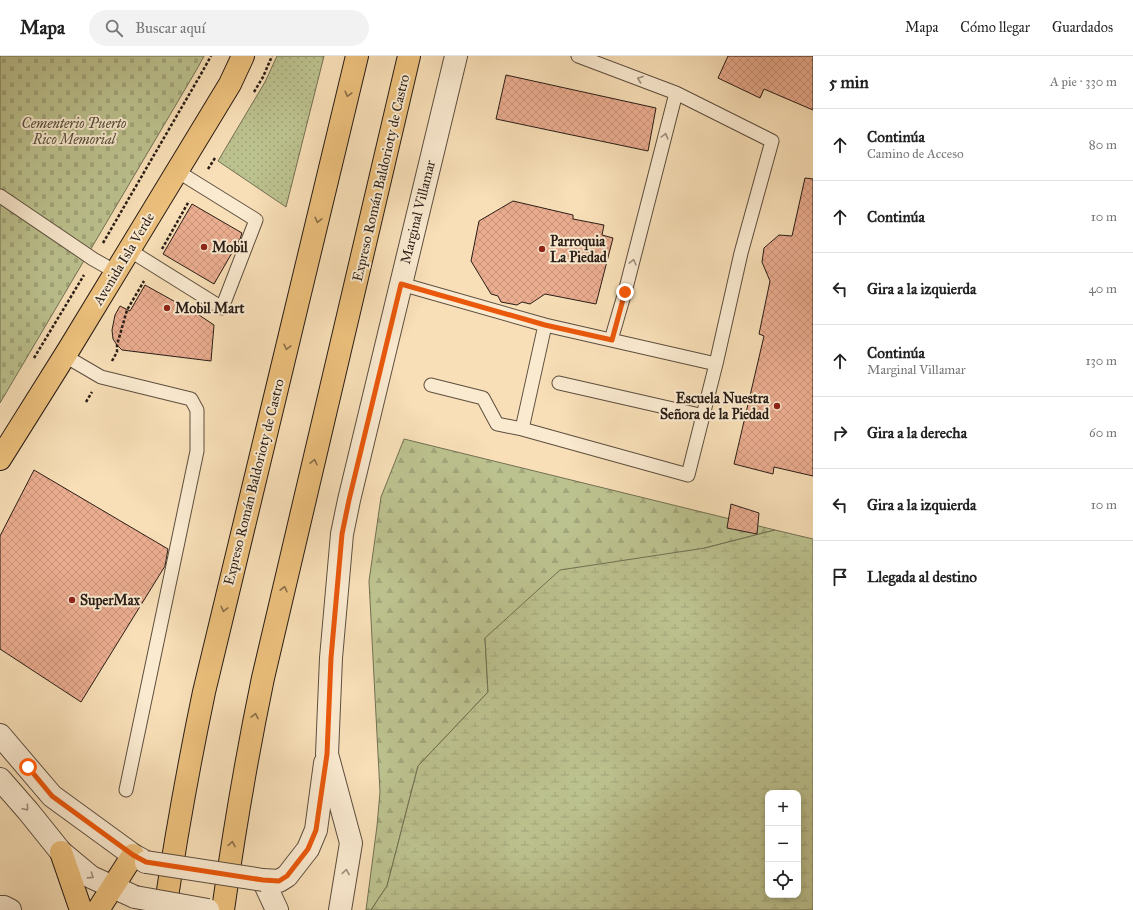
<!DOCTYPE html>
<html lang="es">
<head>
<meta charset="utf-8">
<style>
	body { margin:0; font-family:"IM FELL Great Primer",serif; background:#f2f2f2; color:#222 }
	.controls { position:absolute; right:12px; bottom:12px; display:grid; overflow:hidden; border-radius:8px; box-shadow:0 2px 6px #0003 }
	.controls button { width:36px; height:36px; display:grid; place-items:center; padding:0; border:0; border-bottom:1px solid #e0e0e0; background:#fff; color:#222; font:20px sans-serif }
	.stop { position:absolute; width:12px; height:12px; margin:-9px; border:3px solid #ea580c; border-radius:50%; background:#fff }
	.stop.end { background:#ea580c; border-color:#fff; box-shadow:0 1px 4px #0008 }
	.list { margin:0; padding:0; list-style:none }
	h2 { display:flex; justify-content:space-between; align-items:center; height:52px; margin:0; padding:0 16px; font-size:17px }
	h2 small { font-size:13px; font-weight:400; color:#767676 }
	.list li { display:grid; grid-template-columns:26px 1fr auto; gap:12px; align-items:center; box-sizing:border-box; height:72px; padding:0 16px; border-top:1px solid #e0e0e0 }
	.list b { display:block; font-size:15px; white-space:nowrap }
	.list p { margin:0; font-size:13px; white-space:nowrap; color:#767676 }
	.list em { font-size:13px; font-style:normal; color:#767676 }
	.icon { flex:none; width:22px; height:22px; fill:none; stroke:currentColor; stroke-width:2; stroke-linecap:round; stroke-linejoin:round }
	.map { position:relative; flex:none; width:813px; height:854px; overflow:hidden }
	header { display:flex; align-items:center; gap:24px; box-sizing:border-box; height:56px; padding:0 20px; background:#fff; border-bottom:1px solid #e0e0e0 }
	header strong { font-size:19px }
	nav { display:flex; gap:22px; margin-inline-start:auto; font-size:14px }
	.search { width:280px; height:36px; background:#f2f2f2; display:flex; align-items:center; gap:10px; box-sizing:border-box; padding:0 14px; border-radius:22px; color:#767676; font-size:15px }
	main { display:flex }
	aside { flex:1; background:#fff }
	.map>svg:first-child { display:block }
	.grass { fill:url(#grass-dots); stroke:#727053 }
	.forest { fill:url(#forest-firs); stroke:#727053 }
	.wetland { fill:url(#wetland-marsh); stroke:#727053; fill-rule:evenodd }
	.cemetery { fill:url(#cemetery-stones); stroke:#727053 }
	.building { fill:url(#building-cross-hatch); stroke:#291d17 }
	.lines { fill:none; stroke-linecap:round; stroke-linejoin:round }
	.lane-casing { stroke:#5d4e3f; stroke-width:15 }
	.street-casing { stroke:#5d4e3f; stroke-width:24 }
	.primary-casing { stroke:#291d17; stroke-width:24 }
	.highway-casing { stroke:#291d17; stroke-width:24 }
	.path { stroke:#291d17; stroke-width:2.5; stroke-dasharray:3 2; stroke-linecap:butt }
	.lane { stroke:#faead0; stroke-width:13 }
	.street { stroke:#faead0; stroke-width:22 }
	.primary { stroke:#ecc07c; stroke-width:22 }
	.highway { stroke:#ecc07c; stroke-width:22 }
	.street-bridge-casing { stroke:#5d4e3f; stroke-width:24; stroke-linecap:butt }
	.street-bridge { stroke:#faead0; stroke-width:22 }
	.oneway { stroke:#9c8e7d }
	.oneway2 { stroke:#8a6e4a }
	.route { stroke:#ea580c; stroke-width:5 }
	.poi-dot { fill:#8f2418; stroke:#faead0; stroke-width:1.5 }
	.labels { text-anchor:middle; dominant-baseline:central; stroke-width:4; stroke-linejoin:round; paint-order:stroke }
	.park-label { font-size:14px; font-style:italic; fill:#554f3b; stroke:#faead0 }
	.street-label { font-size:14px; fill:#291d17; stroke:#faead0 }
	.poi-label { font-size:14px; font-weight:bold; fill:#291d17; stroke:#faead0; text-anchor:start }
</style>
</head>
<body>
<header>
<strong>Mapa</strong>
<div class="search"><svg class="icon" aria-label="search" viewBox="0 0 24 24"><circle cx="10" cy="10" r="6"/><path d="M15 15l6 6"/></svg>Buscar aquí</div>
<nav><a>Mapa</a><a>Cómo llegar</a><a>Guardados</a></nav>
</header>
<main>
<div class="map">
<svg width="813" height="854" viewBox="0 0 813 854">
	<defs>
		<pattern id="grass-dots" width="8" height="8" patternUnits="userSpaceOnUse"><rect width="8" height="8" fill="#bcc28f"/><path d="M2 2h.1M6 6h.1" fill="none" stroke="#a2a67b" stroke-width="1.8" stroke-linecap="round"/></pattern>
		<pattern id="forest-firs" width="22" height="20" patternUnits="userSpaceOnUse"><rect width="22" height="20" fill="#bcc28f"/><path d="M5 1l3.5 6h-7zM16 11l3.5 6h-7z" fill="#a2a67b"/></pattern>
		<pattern id="wetland-marsh" width="20" height="14" patternUnits="userSpaceOnUse"><rect width="20" height="14" fill="#bcc28f"/><path d="M1 5h8M5 5V1M11 12h8M15 12V8" fill="none" stroke="#a2a67b"/></pattern>
		<pattern id="cemetery-stones" width="16" height="16" patternUnits="userSpaceOnUse"><rect width="16" height="16" fill="#bcc28f"/><path d="M2 7V4a2 2 0 0 1 4 0v3zM10 15v-3a2 2 0 0 1 4 0v3z" fill="#a2a67b"/></pattern>
		<pattern id="building-cross-hatch" width="8" height="8" patternUnits="userSpaceOnUse"><rect width="8" height="8" fill="#ebad90"/><path d="M0 0l8 8M0 8l8-8" fill="none" stroke="#ca947b"/></pattern>
	</defs>
	<rect width="100%" height="100%" fill="#f8dfb7"/>
	<filter id="stains"><feTurbulence type="fractalNoise" baseFrequency=".005" numOctaves="4"/><feColorMatrix values="0 0 0 0 .2 0 0 0 0 .09 0 0 0 0 .02 0 0 0 .5 -.17"/></filter>
	<radialGradient id="worn" r=".72"><stop offset=".6" stop-color="#630" stop-opacity="0"/><stop offset="1" stop-color="#630" stop-opacity=".3"/></radialGradient>
	<path class="grass" d="M277,0H324L286,151L218,105L265,26Z"/>
	<path class="forest" d="M404,383L775,474L705,492L485,582L488,636L418,710L387,830L371,854H366L377,770L380,736L369,525L381,441Z"/>
	<path class="wetland" d="M775,474L813,483V854H371L387,830L418,710L488,636L485,582L560,514L705,492ZM768,737H798V839H768Z"/>
	<path class="cemetery" d="M0,0H204L197,13L0,347Z"/>
	<path class="building" d="M728,0H813V54L764,33L760,42L718,22Z
		M506,19L656,52L648,95L496,63Z
		M805,122L813,123V420L774,411L773,418L734,408L764,280L759,278L770,225L762,206L764,192L779,179L792,180Z
		M513,145L573,159V163L604,169L602,179L613,182L596,248L545,238L530,248L522,246L517,249L501,246L498,240L491,238L471,205L479,165Z
		M192,148L242,177L240,183L214,228L163,198Z
		M145,229L199,259L214,269L211,305L122,294L117,289L113,283L112,274L115,259L120,250L130,255Z
		M34,414L168,493L165,510L81,646L0,593V480Z
		M731,448L759,457L757,478L727,472Z"/>
	<g class="lines">
		<defs>
			<path id="lane" d="M0,140L93,203L116,216
				M129,194L222,252L256,164L177,115
				M401,228L545,269L716,308L741,197L772,85L676,37L578,0
				M545,269L522,373L688,419L716,308
				M611,284L625,236L676,37
				M65,300L101,321L191,343L197,354V395L126,734
				M559,327L704,360
				M431,329L483,342L497,368L522,373"/>
			<path id="street" d="M0,679L52,740L133,799L146,806
				M0,723L28,755L61,796L91,821L135,841
				M0,851H4L10,854
				M277,854L263,824L279,825L287,820L308,793L316,774L325,707
				M340,854L351,787L327,698L331,602L342,478L349,444L456,0"/>
			<path id="primary" d="M0,403L69,293L230,28L243,0"/>
			<path id="highway" d="M61,796L81,854
				M98,854L133,799
				M165,854C176,780 189,708 204,636L357,0
				M223,854C234,776 247,699 263,622L409,0"/>
		</defs>
		<use href="#lane" class="lane-casing"/>
		<use href="#street" class="street-casing"/>
		<use href="#primary" class="primary-casing"/>
		<use href="#highway" class="highway-casing"/>
		<path class="path" d="M254,36L263,21L272,0
			M208,113L215,102
			M103,187L201,18L211,0
			M162,193L189,145
			M34,302L84,219
			M112,305L117,296V289L127,254L144,225
			M86,346L92,336"/>
		<use href="#lane" class="lane"/>
		<use href="#street" class="street"/>
		<use href="#primary" class="primary"/>
		<use href="#highway" class="highway"/>
		<defs>
			<path id="street-bridge" d="M146,806L263,824
				M135,841L208,854"/>
		</defs>
		<use href="#street-bridge" class="street-bridge-casing"/>
		<use href="#street-bridge" class="street-bridge"/>
	</g>
	<defs><path id="oneway-chevron" d="M-2-3.5L2.5 0L-2 3.5" fill="none" stroke-width="1.6" stroke-linecap="round" stroke-linejoin="round"/></defs>
	<g class="oneway">
		<use href="#oneway-chevron" transform="translate(640 23) rotate(-160)"/>
		<use href="#oneway-chevron" transform="translate(665 80) rotate(-75)"/>
		<use href="#oneway-chevron" transform="translate(633 206) rotate(-76)"/>
		<use href="#oneway-chevron" transform="translate(26 752) rotate(49)"/>
		<use href="#oneway-chevron" transform="translate(346 816) rotate(-81)"/>
		<use href="#oneway-chevron" transform="translate(91 820) rotate(33)"/>
	</g>
	<g class="oneway2">
		<use href="#oneway-chevron" transform="translate(348 38) rotate(104)"/>
		<use href="#oneway-chevron" transform="translate(318 164) rotate(104)"/>
		<use href="#oneway-chevron" transform="translate(287 291) rotate(104)"/>
		<use href="#oneway-chevron" transform="translate(314 406) rotate(-77)"/>
		<use href="#oneway-chevron" transform="translate(284 533) rotate(-77)"/>
		<use href="#oneway-chevron" transform="translate(224 553) rotate(104)"/>
		<use href="#oneway-chevron" transform="translate(255 660) rotate(-78)"/>
		<use href="#oneway-chevron" transform="translate(232 788) rotate(-81)"/>
	</g>
	<g class="lines">
		<path class="route" d="M28,711L52,740L133,799L146,806L263,824L279,825L287,820L308,793L316,774L327,698L331,602L342,478L349,444L401,228L545,269L612,284L625,236"/>
	</g>
	<g class="poi-dot">
		<circle cx="204" cy="191" r="4"/>
		<circle cx="542" cy="193" r="4"/>
		<circle cx="167" cy="252" r="4"/>
		<circle cx="777" cy="350" r="4"/>
		<circle cx="72" cy="544" r="4"/>
	</g>
	<g class="labels">
		<g class="park-label">
			<text x="74" y="67">Cementerio Puerto<tspan x="74" dy="16">Rico Memorial</tspan></text>
		</g>
		<g class="street-label">
			<text transform="translate(381 122) rotate(-77)">Expreso Román Baldorioty de Castro</text>
			<text transform="translate(418 156) rotate(-76)">Marginal Villamar</text>
			<text transform="translate(124 203) rotate(-59)">Avenida Isla Verde</text>
			<text transform="translate(254 426) rotate(-76)">Expreso Román Baldorioty de Castro</text>
		</g>
		<g class="poi-label">
			<text x="550" y="185">Parroquia<tspan x="550" dy="16">La Piedad</tspan></text>
			<text x="212" y="191">Mobil</text>
			<text x="175" y="252">Mobil Mart</text>
			<text x="769" y="342" text-anchor="end">Escuela Nuestra<tspan x="769" dy="16">Señora de la Piedad</tspan></text>
			<text x="80" y="544">SuperMax</text>
		</g>
	</g>
	<rect width="100%" height="100%" filter="url(#stains)"/>
	<rect width="100%" height="100%" fill="url(#worn)"/>
</svg>
<div class="controls">
<button>+</button>
<button>−</button>
<button><svg class="icon" aria-label="locate" viewBox="0 0 24 24"><circle cx="12" cy="12" r="6"/><path d="M12 2v4M12 18v4M2 12h4M18 12h4"/></svg></button>
</div>
<div class="stop" style="left:28px;top:711px"></div>
<div class="stop end" style="left:625px;top:236px"></div>
</div>
<aside>
<h2>5 min<small>A pie · 330 m</small></h2>
<ul class="list">
<li><svg class="icon" aria-label="ahead" viewBox="0 0 24 24"><path d="M12 20V5M6 11l6-6 6 6"/></svg><div><b>Continúa</b><p>Camino de Acceso</p></div><em>80 m</em></li>
<li><svg class="icon" aria-label="ahead" viewBox="0 0 24 24"><path d="M12 20V5M6 11l6-6 6 6"/></svg><div><b>Continúa</b></div><em>10 m</em></li>
<li><svg class="icon" aria-label="left" viewBox="0 0 24 24"><path d="M17 20v-9H6M10 6l-5 5 5 5"/></svg><div><b>Gira a la izquierda</b></div><em>40 m</em></li>
<li><svg class="icon" aria-label="ahead" viewBox="0 0 24 24"><path d="M12 20V5M6 11l6-6 6 6"/></svg><div><b>Continúa</b><p>Marginal Villamar</p></div><em>130 m</em></li>
<li><svg class="icon" aria-label="right" viewBox="0 0 24 24"><path d="M7 20v-9h11M14 6l5 5-5 5"/></svg><div><b>Gira a la derecha</b></div><em>60 m</em></li>
<li><svg class="icon" aria-label="left" viewBox="0 0 24 24"><path d="M17 20v-9H6M10 6l-5 5 5 5"/></svg><div><b>Gira a la izquierda</b></div><em>10 m</em></li>
<li><svg class="icon" aria-label="arrive" viewBox="0 0 24 24"><path d="M6 21V4h12l-3 4 3 4H6"/></svg><div><b>Llegada al destino</b></div></li>
</ul>
</aside>
</main>
</body>
</html>
